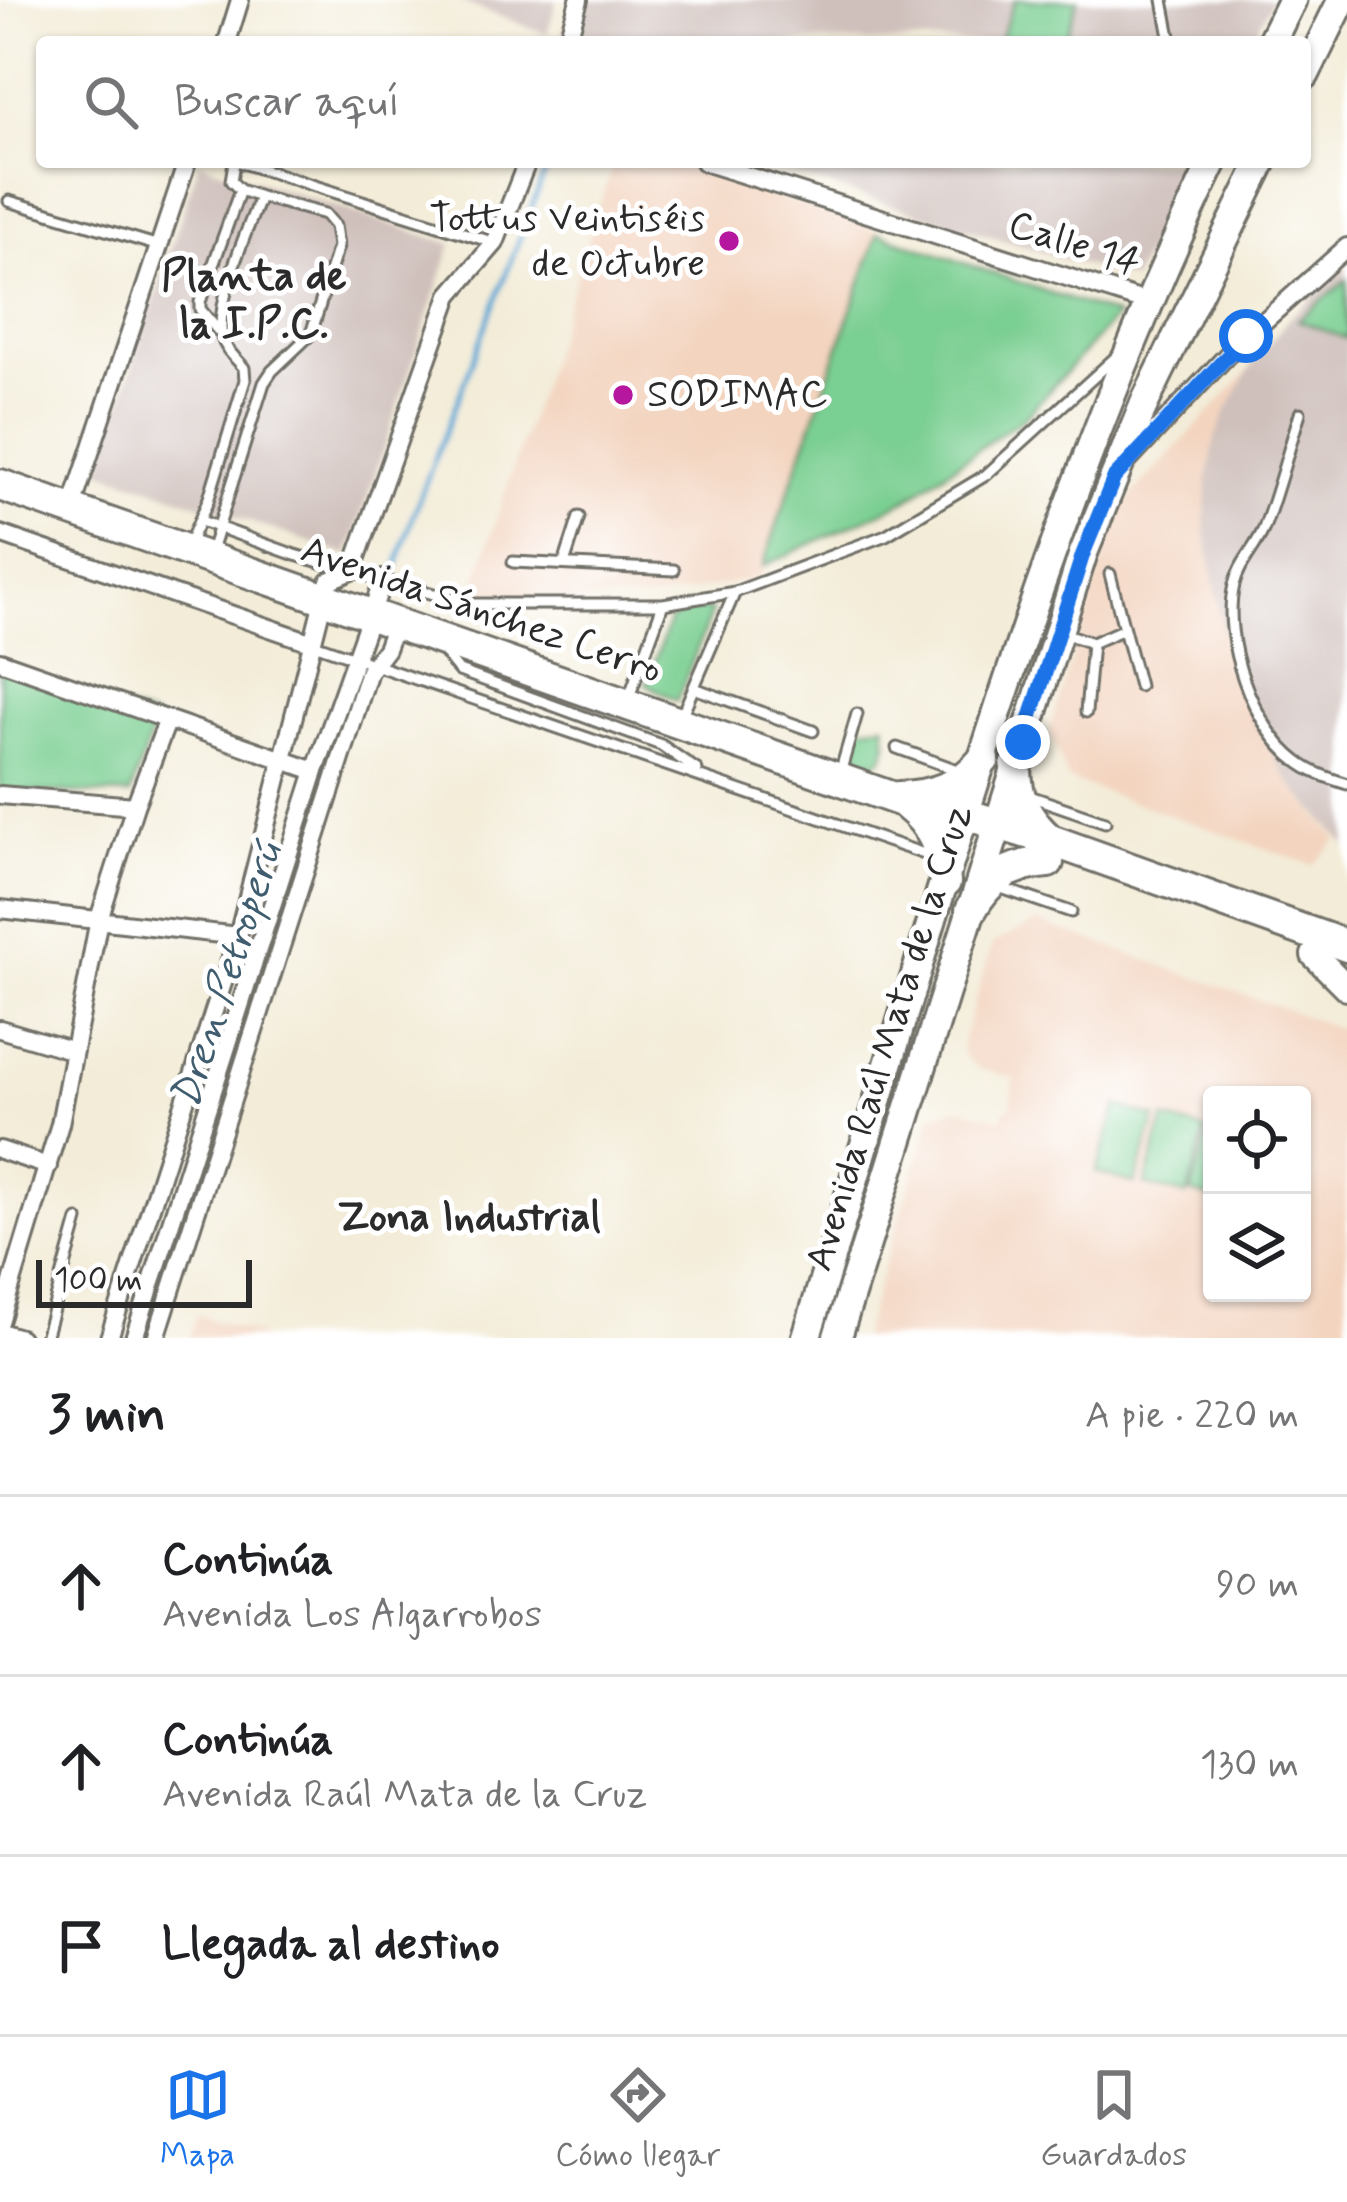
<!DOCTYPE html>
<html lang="es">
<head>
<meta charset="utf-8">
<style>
	body { margin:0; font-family:Mynerve,sans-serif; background:#f6f6f6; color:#202124 }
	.controls { position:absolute; right:36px; bottom:36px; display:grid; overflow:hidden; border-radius:12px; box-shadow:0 3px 9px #0004 }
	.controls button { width:108px; height:108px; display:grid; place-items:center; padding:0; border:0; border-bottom:3px solid #e0e0e0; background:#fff; color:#202124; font:60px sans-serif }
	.scale { position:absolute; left:36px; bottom:30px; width:216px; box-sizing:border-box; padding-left:12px; border:6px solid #2b2b2b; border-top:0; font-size:33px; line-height:42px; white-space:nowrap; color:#2b2b2b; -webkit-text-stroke:9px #fff; paint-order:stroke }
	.stop { position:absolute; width:36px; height:36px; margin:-27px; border:9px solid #1a73e8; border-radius:50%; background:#fff }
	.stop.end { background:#1a73e8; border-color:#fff; box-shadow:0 3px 12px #0008 }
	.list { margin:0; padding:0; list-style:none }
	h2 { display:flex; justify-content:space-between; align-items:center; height:156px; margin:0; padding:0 48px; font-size:51px }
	h2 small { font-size:39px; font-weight:400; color:#757577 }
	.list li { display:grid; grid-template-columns:78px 1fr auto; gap:36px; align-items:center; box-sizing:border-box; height:180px; padding:0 48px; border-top:3px solid #e0e0e0 }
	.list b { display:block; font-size:45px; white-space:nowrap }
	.list p { margin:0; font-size:39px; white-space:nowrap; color:#757577 }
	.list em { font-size:39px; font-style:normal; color:#757577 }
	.icon { flex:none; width:66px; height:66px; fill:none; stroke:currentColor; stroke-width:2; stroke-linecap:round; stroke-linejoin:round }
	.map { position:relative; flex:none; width:1347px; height:1338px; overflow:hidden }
	.search { position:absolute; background:#fff; box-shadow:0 3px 9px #0004; left:36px; right:36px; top:36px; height:132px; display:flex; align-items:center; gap:30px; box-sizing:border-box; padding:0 42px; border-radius:12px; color:#757577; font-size:45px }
	.sheet { height:696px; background:#fff }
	nav { display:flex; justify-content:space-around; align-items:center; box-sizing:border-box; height:168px; border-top:3px solid #e0e0e0; background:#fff; font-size:33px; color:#757577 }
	nav a { display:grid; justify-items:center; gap:6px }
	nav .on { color:#1a73e8 }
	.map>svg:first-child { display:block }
	.built { fill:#f3d4bf; fill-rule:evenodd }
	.industrial { fill:#cfc0bb }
	.green { fill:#7acf92; stroke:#527d5e; stroke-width:3 }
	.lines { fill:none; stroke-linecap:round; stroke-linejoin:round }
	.stream { stroke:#5fa8d6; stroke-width:4.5 }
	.lane-casing { stroke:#716f68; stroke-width:15 }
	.street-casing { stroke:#716f68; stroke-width:22 }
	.secondary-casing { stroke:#716f68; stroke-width:30 }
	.primary-casing { stroke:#716f68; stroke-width:33 }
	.highway-casing { stroke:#716f68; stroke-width:36 }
	.lane { stroke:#fff; stroke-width:9 }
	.street { stroke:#fff; stroke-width:16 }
	.secondary { stroke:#fff; stroke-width:24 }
	.primary { stroke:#fff; stroke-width:27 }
	.highway { stroke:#fff; stroke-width:30 }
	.route { stroke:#1a73e8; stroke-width:15 }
	.poi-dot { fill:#b5179e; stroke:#fff; stroke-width:4.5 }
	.labels { text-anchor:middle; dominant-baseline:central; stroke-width:10; stroke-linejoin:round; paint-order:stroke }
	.poi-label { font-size:39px; fill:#2b2b2b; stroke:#fff; text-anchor:end }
	.street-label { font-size:39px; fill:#2b2b2b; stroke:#fff }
	.neighbourhood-label { font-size:42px; font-weight:bold; fill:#2b2b2b; stroke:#fff }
	.water-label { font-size:42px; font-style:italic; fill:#405d6f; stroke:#fff }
</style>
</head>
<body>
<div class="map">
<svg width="1347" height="1338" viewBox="0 0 1347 1338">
	<rect width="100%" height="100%" fill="#fff"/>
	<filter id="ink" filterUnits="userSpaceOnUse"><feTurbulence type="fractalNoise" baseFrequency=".00833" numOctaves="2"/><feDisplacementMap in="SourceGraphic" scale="24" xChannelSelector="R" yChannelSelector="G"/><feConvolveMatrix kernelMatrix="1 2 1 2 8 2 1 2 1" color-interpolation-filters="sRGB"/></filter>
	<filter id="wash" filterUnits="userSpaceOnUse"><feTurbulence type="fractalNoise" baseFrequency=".004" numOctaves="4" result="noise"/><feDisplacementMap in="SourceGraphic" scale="48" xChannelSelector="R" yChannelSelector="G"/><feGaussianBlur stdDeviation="2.7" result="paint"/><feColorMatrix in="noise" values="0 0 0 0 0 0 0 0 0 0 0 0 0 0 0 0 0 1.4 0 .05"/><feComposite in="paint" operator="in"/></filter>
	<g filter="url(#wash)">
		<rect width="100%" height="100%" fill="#f3ecd8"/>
		<path class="built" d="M614,162H671L879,231L761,577L648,600L525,602L473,590Z
			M1248,371L1215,438L1205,530L1229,661L1252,720L1289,782L1338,839L1313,865L1067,779L1049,729L1120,508Z
			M1038,922L1347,1031V1338H861L932,1116L957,1107L1002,1119L1005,1109L1011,1107L1014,1078L979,1069L962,1054V1042L993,943ZM1212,1095H1302V1293H1212Z
			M197,1315L266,1338H189Z"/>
		<path class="industrial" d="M456,0H557L547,34Z
			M573,0H1272L1251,42H560Z
			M199,162L452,244L348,555L99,470Z
			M753,162H1191L1132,280Z
			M1347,266V846L1289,782L1252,720L1229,661L1205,530L1207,482L1215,438L1227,410L1248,371L1288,319Z"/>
		<path class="green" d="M1015,0H1078L1064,42H999Z
			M878,233L1117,316L1026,416L904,501L763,566Z
			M1347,280V339L1298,320Z
			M699,608L712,611L677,701L646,684L670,619Z
			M0,667L156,719L130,795L0,791Z
			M885,724L887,744L883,758L867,766L850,761L861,727Z
			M1117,1106L1156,1118L1135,1184L1096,1172Z
			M1164,1119L1205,1130L1187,1196L1145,1185Z
			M1209,1131L1212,1132V1199L1191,1193Z"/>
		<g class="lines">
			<path class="stream" d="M396,570L412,518L549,162"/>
		</g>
	</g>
	<g filter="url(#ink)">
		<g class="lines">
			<defs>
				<path id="lane" d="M1163,0L1171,42
					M234,162L231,181L240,190L260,197
					M239,162L495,243
					M9,201L159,246
					M220,333L200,309V302L240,190
					M1300,413C1288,451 1278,491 1264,528C1256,548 1239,563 1234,585C1221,639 1253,728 1297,761C1312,773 1329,778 1347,784
					M201,521L295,555L469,604H663L735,592L886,535L986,475L1117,356
					M189,544L208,501L245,380L244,368C236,358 225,350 222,337C215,302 247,231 260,197L325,214L335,226L338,246L311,334L272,371L264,383L211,551
					M513,562L674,570
					M564,564L579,517
					M1110,574L1124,629
					M1063,633L1092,643L1086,712
					M1092,643L1124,629L1139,686
					M314,644L933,857
					M441,649L459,671L661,745L697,770
					M694,688L813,731
					M628,700L663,604
					M681,717L735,592
					M897,748L960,771
					M840,773L857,714
					M1027,795L1105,822
					M998,887L1071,912
					M45,1338L78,1220"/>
				<path id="street" d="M227,42L240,0
					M567,42L579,0
					M704,162L1149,303
					M1129,460L1233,349L1347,247
					M72,507L187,162
					M0,534L313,643
					M376,600L383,579
					M0,661L315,771
					M0,795L135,806
					M0,909L238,936
					M0,1029L74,1051
					M0,1150L48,1166
					M0,1322L60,1124L99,919L135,806L168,719
					M0,1332L20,1338
					M109,1338L238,936L324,597L329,581L352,571L450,295L495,243L527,162
					M134,1338L315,771L366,628
					M156,1338L369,671L386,649L396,622"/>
				<path id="secondary" d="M1314,955L1347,988"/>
				<path id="primary" d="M1271,42L1292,0
					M1305,75L1342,0
					M806,1338C928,943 1033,536 1213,162
					M837,1338L1083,554L1145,402L1262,162"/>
				<path id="highway" d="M0,485L902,801L935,812L965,814L1050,840L1347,946
					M1016,766C1016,799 1026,819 1050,840
					M899,797C934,796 962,786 984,759
					M907,805C933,825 942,850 945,882
					M971,910C989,877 1010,865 1048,862"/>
			</defs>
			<use href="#lane" class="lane-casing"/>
			<use href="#street" class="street-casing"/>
			<use href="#secondary" class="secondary-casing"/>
			<use href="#primary" class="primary-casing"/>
			<use href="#highway" class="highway-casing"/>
			<use href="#lane" class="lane"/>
			<use href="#street" class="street"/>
			<use href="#secondary" class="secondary"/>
			<use href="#primary" class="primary"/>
			<use href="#highway" class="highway"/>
		</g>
	</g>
	<g class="lines" filter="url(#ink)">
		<path class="route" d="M1023,742L1083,554L1114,478L1246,336"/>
	</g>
	<g class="poi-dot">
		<circle cx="729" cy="241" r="12"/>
		<circle cx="623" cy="395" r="12"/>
	</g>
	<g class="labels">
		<g class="poi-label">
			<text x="705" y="219">Tottus Veintiséis<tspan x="705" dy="45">de Octubre</tspan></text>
			<text x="647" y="395" text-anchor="start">SODIMAC</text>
		</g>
		<g class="street-label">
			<text transform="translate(1074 245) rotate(18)">Calle 14</text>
			<text transform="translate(481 611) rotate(19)">Avenida Sánchez Cerro</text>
			<text transform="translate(890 1038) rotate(-73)">Avenida Raúl Mata de la Cruz</text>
		</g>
		<g class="neighbourhood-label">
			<text x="254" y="277">Planta de<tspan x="254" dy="48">la I.P.C.</tspan></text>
			<text x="469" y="1218">Zona Industrial</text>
		</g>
		<g class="water-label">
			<text transform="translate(228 976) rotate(-72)">Dren Petroperú</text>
		</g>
	</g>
</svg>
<div class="controls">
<button><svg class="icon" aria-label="locate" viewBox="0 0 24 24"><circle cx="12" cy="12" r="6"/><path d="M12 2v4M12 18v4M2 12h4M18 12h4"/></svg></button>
<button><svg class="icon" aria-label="layers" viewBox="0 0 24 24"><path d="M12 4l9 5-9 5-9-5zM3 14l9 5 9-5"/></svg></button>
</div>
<div class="scale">100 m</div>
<div class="stop" style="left:1246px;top:336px"></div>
<div class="stop end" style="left:1023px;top:742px"></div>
<div class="search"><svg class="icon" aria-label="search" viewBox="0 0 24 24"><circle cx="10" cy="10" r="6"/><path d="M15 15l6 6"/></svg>Buscar aquí</div>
</div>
<section class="sheet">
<h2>3 min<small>A pie · 220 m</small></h2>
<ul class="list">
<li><svg class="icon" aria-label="ahead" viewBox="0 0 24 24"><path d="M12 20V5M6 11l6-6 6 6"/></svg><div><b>Continúa</b><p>Avenida Los Algarrobos</p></div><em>90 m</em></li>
<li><svg class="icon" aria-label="ahead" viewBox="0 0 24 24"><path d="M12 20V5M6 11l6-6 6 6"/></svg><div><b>Continúa</b><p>Avenida Raúl Mata de la Cruz</p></div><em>130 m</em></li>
<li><svg class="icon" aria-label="arrive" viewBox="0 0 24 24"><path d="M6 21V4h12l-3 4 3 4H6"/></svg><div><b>Llegada al destino</b></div></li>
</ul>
</section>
<nav>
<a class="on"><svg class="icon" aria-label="map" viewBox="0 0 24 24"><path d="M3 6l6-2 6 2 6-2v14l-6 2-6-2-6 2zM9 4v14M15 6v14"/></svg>Mapa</a>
<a><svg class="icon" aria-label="directions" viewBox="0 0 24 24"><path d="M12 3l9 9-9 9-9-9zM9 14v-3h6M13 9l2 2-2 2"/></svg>Cómo llegar</a>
<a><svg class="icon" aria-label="saved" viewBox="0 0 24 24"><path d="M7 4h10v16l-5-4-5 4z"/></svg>Guardados</a>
</nav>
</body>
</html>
